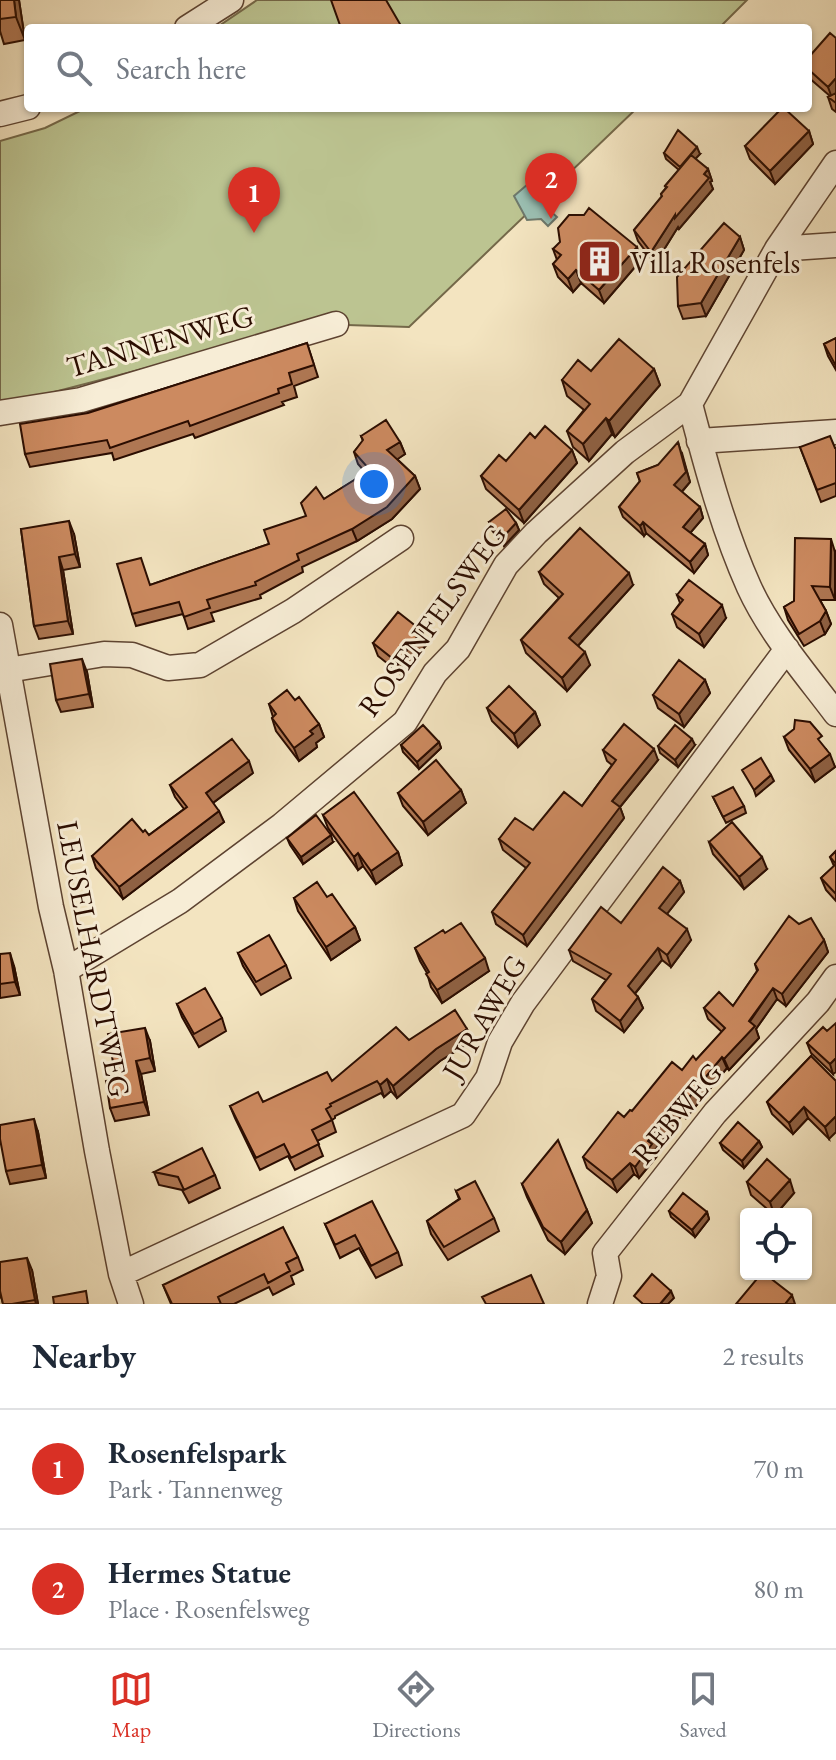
<!DOCTYPE html>
<html lang="en">
<head>
<meta charset="utf-8">
<style>
	body { margin:0; font-family:"EB Garamond",serif; background:#f2f2f3; color:#1f2937 }
	.controls { position:absolute; right:24px; bottom:24px; display:grid; overflow:hidden; border-radius:8px; box-shadow:0 2px 6px #0004 }
	.controls button { width:72px; height:72px; display:grid; place-items:center; padding:0; border:0; border-bottom:2px solid #e0e1e3; background:#fff; color:#1f2937; font:40px sans-serif }
	.you { position:absolute; left:374px; top:484px; width:28px; height:28px; margin:-20px; border:6px solid #fff; border-radius:50%; background:#1a73e8; box-shadow:0 0 0 12px #1a73e833 }
	.badge { display:grid; place-items:center; width:52px; height:52px; border-radius:50%; background:#d93025; color:#fff; font-size:26px; font-weight:700 }
	.pin { position:absolute; translate:-50% -66px; filter:drop-shadow(0 2px 4px #0008) }
	.pin::after { content:''; position:absolute; top:42px; width:28px; height:24px; background:inherit; clip-path:polygon(0 0,100% 0,50% 100%) }
	.list { margin:0; padding:0; list-style:none }
	h2 { display:flex; justify-content:space-between; align-items:center; height:104px; margin:0; padding:0 32px; font-size:34px }
	h2 small { font-size:26px; font-weight:400; color:#747a83 }
	.list li { display:grid; grid-template-columns:52px 1fr auto; gap:24px; align-items:center; box-sizing:border-box; height:120px; padding:0 32px; border-top:2px solid #e0e1e3 }
	.list b { display:block; font-size:30px; white-space:nowrap }
	.list p { margin:0; font-size:26px; white-space:nowrap; color:#747a83 }
	.list em { font-size:26px; font-style:normal; color:#747a83 }
	.icon { flex:none; width:44px; height:44px; fill:none; stroke:currentColor; stroke-width:2; stroke-linecap:round; stroke-linejoin:round }
	.map { position:relative; flex:none; width:836px; height:1304px; overflow:hidden }
	.search { position:absolute; background:#fff; box-shadow:0 2px 6px #0004; left:24px; right:24px; top:24px; height:88px; display:flex; align-items:center; gap:20px; box-sizing:border-box; padding:0 28px; border-radius:8px; color:#747a83; font-size:30px }
	.sheet { height:344px; background:#fff }
	nav { display:flex; justify-content:space-around; align-items:center; box-sizing:border-box; height:112px; border-top:2px solid #e0e1e3; background:#fff; font-size:22px; color:#747a83 }
	nav a { display:grid; justify-items:center; gap:4px }
	nav .on { color:#d93025 }
	.map>svg:first-child { display:block }
	.green { fill:#bcc491; stroke:#746849; stroke-width:2 }
	.water { fill:#9bbfb2; stroke:#6e786b; stroke-width:2 }
	.lines { fill:none; stroke-linecap:round; stroke-linejoin:round }
	.minor-casing { stroke:#5d4331; stroke-width:27 }
	.minor { stroke:#f7edd6; stroke-width:24 }
	.wall { fill:#af7753; stroke:#2b0d01; stroke-width:2 }
	.shaded-wall { fill:#8f6143; stroke:#2b0d01; stroke-width:2 }
	.building { fill:#cc8a60; stroke:#2b0d01; stroke-width:2 }
	.labels { text-anchor:middle; dominant-baseline:central; stroke-width:6; stroke-linejoin:round; paint-order:stroke }
	.poi-label { font-size:30px; fill:#2b0d01; stroke:#f7edd6; text-anchor:start }
	.street-label { font-size:30px; fill:#2b0d01; stroke:#f7edd6 }
</style>
</head>
<body>
<div class="map">
<svg width="836" height="1304" viewBox="0 0 836 1304">
	<rect width="100%" height="100%" fill="#f3e4c0"/>
	<filter id="stains"><feTurbulence type="fractalNoise" baseFrequency=".0025" numOctaves="4"/><feColorMatrix values="0 0 0 0 .2 0 0 0 0 .09 0 0 0 0 .02 0 0 0 .5 -.17"/></filter>
	<radialGradient id="worn" r=".72"><stop offset=".6" stop-color="#630" stop-opacity="0"/><stop offset="1" stop-color="#630" stop-opacity=".3"/></radialGradient>
	<path class="green" d="M257,0H747L719,28H216Z
		M86,108H637L409,327L316,324L0,406V141L45,128Z"/>
	<path class="water" d="M528,184L547,198L549,210L557,217L548,226L541,219L527,220L514,196Z"/>
	<g class="lines">
		<defs>
			<path id="minor" d="M187,28L231,0
				M0,114L28,107
				M777,249L836,245
				M690,404C706,465 723,529 749,587C770,633 806,674 836,714
				M0,413L81,400L336,324
				M699,441L836,432
				M0,625L51,907L66,970L97,1151L121,1274L131,1304
				M8,670L104,654L132,655L168,668L200,665L293,611L401,538
				M66,970L180,901L282,825L405,722L435,673L458,649L506,565L536,533L625,452L690,404L777,249L836,163
				M121,1274L463,1115L488,1078L500,1042L523,1003L787,649
				M600,1304L609,1276L605,1253L715,1113L818,1002L836,977"/>
		</defs>
		<use href="#minor" class="minor-casing"/>
		<use href="#minor" class="minor"/>
	</g>
	<path class="wall" d="M0,0H19L25,40L4,44L0,31Z
		M836,38V112L832,109L828,97L830,96L808,77V58Z
		M809,131L813,144L775,184L750,159L745,146Z
		M664,153L700,154L695,159L708,169L712,181L710,182L713,189L679,229L678,227L655,264L638,241L634,230L662,197L661,194L666,188L665,186L679,170L666,159Z
		M740,237L744,250L706,316L683,319L678,306Z
		M553,249L641,260L604,303L581,283L573,292L558,277L553,264L557,260Z
		M836,338V370L828,356L824,344Z
		M307,343L318,377L294,386L297,397L282,402L284,405L195,438L193,434L114,460L112,453L30,467L25,454L88,413Z
		M654,369L660,385L615,437L612,434L589,461L573,447L567,431L584,410L567,396L562,380L591,371Z
		M361,436L400,442L405,454L397,459L415,476L420,489L392,519L357,541L302,567L303,572L260,595L261,598L211,613L214,621L188,629L183,614L136,626L132,614L150,585L269,544L306,516L324,499L366,473L358,464L354,452L363,441Z
		M535,438L572,450L577,463L524,523L486,489L481,476L506,461Z
		M800,447L836,448V496L821,502Z
		M682,453L690,482L682,492L700,507L703,518L690,533L705,544L708,555L694,573L646,533L644,536L623,517L619,507L640,482L637,473L658,465Z
		M489,522L516,523L519,530L504,546L491,529Z
		M21,529L74,534L80,567L63,570L73,634L39,639L34,626Z
		M835,552V600H820L826,611L831,624L825,634L804,646L788,620L784,607L794,601Z
		M539,572L633,585L578,646L590,665L567,691L526,653L521,640L559,598L544,584Z
		M677,595L726,618L704,647L677,627L672,614L680,603Z
		M373,643L427,644L402,675L378,656Z
		M87,672L93,707L61,712L56,700Z
		M705,680L710,693L684,727L658,708L653,695Z
		M295,700L319,724L324,737L316,743L317,747L299,761L276,731L272,718L273,717L269,704Z
		M487,708L535,712L540,725L518,747L492,721Z
		M784,737L826,749L835,767L815,782L789,750Z
		M439,742L441,748L419,769L403,752L401,745Z
		M695,745L678,767L660,753L658,746Z
		M603,750L658,760L620,807L624,818L527,946L496,924L492,912L526,868L503,850L499,839L533,830L582,806L612,765L607,761Z
		M253,773L213,803L224,822L123,899L96,868L92,856L143,832L149,835L184,809L175,797L170,785Z
		M461,790L466,803L428,835L403,806L398,793Z
		M713,797L744,806L746,813L726,823Z
		M323,815L398,852L402,865L376,884L363,866L358,870L328,828Z
		M287,838L333,842L303,864L290,845Z
		M709,842L767,869L744,889L713,854Z
		M836,851V901L826,890L821,878L834,866L830,857Z
		M680,881L684,892L667,914L691,940L671,967L662,960L635,994L638,997L643,1008L624,1032L596,1011L592,999L606,980L573,961L569,950L621,923Z
		M327,897L355,927L360,940L331,960L298,911L294,898Z
		M445,933L489,971L442,1003L431,987L427,973L420,961L415,948Z
		M824,940L828,952L786,1006L777,999L756,1029L759,1038L729,1070L727,1068L686,1118L682,1115L655,1150L657,1156L639,1178L634,1174L617,1192L587,1168L583,1157L624,1117L696,1060L722,1032L708,1019L704,1008L733,1006L757,971L755,964Z
		M238,953L286,965L291,978L261,995L243,966Z
		M0,954L14,966L20,995L0,998Z
		M177,1004L222,1018L226,1031L199,1047L182,1017Z
		M827,1031L833,1074L811,1053L807,1043Z
		M409,1040L472,1041L440,1061L397,1098L391,1091L384,1097L381,1093L335,1116V1118L332,1120L336,1132L317,1141L323,1156L295,1170L288,1156L260,1170L235,1118L230,1106L263,1102L332,1081Z
		M150,1041L155,1071L141,1074L149,1115L115,1121L110,1108L116,1079Z
		M811,1056L829,1139L808,1118L793,1134L772,1114L767,1102Z
		M38,1132L46,1178L10,1184L6,1171Z
		M759,1141L762,1147L744,1168L723,1150L720,1143Z
		M154,1172L215,1175L220,1188L189,1203L182,1190L159,1185Z
		M747,1182L794,1193L776,1214H773L751,1195Z
		M522,1184L587,1210L592,1223L565,1254L548,1240L527,1197Z
		M456,1191L494,1218L499,1231L448,1260L431,1234L427,1221L459,1199Z
		M669,1211L707,1212L709,1219L695,1237L671,1217Z
		M325,1224L398,1252L402,1265L376,1278L359,1248L340,1258Z
		M298,1257L303,1270L291,1276L294,1284L273,1295L269,1287L234,1304H171L163,1285Z
		M0,1262L32,1270L38,1304H3L1,1296L0,1297Z"/>
	<path class="shaded-wall" d="M14,0H19L25,40L16,17Z
		M836,78V94L832,98L828,87Z
		M809,131L813,144L775,184L770,171Z
		M697,147L700,154L682,173L680,167Z
		M708,169L712,181L710,182L713,189L679,229L678,227L655,264L651,252L675,215Z
		M740,237L744,250L706,316L701,303Z
		M637,247L641,260L604,303L599,290Z
		M576,270L581,283L573,292L568,279Z
		M654,369L660,385L615,437L609,421Z
		M606,418L612,434L589,461L583,444Z
		M400,442L405,454L392,463L387,450Z
		M678,442L690,482L678,496L674,485Z
		M572,450L577,463L524,523L519,510Z
		M415,476L420,489L392,519L357,541L352,529Z
		M700,507L703,518L686,538L683,527Z
		M69,521L74,534L80,567L75,554Z
		M643,522L646,533L644,536L640,526Z
		M516,523L519,530L504,546L501,539Z
		M831,539L835,552V600L830,587Z
		M705,544L708,555L694,573L690,562Z
		M59,557L63,570L73,634L68,621Z
		M629,573L633,585L574,650L569,638Z
		M722,605L726,618L704,647L699,634Z
		M826,611L831,624L825,634L820,621Z
		M422,631L427,644L402,675L397,662Z
		M585,652L590,665L567,691L562,678Z
		M82,659L87,672L93,707L89,694Z
		M705,680L710,693L684,727L679,714Z
		M535,712L540,725L518,747L514,734Z
		M319,724L324,737L316,743L317,747L299,761L294,748L310,731Z
		M692,739L695,745L678,767L675,760Z
		M439,742L441,748L419,769L417,762Z
		M654,749L658,760L620,807L624,818L527,946L523,935L612,801Z
		M830,754L835,767L815,782L810,769Z
		M249,761L253,773L210,805L206,793Z
		M771,775L774,781L756,796L754,790Z
		M461,790L466,803L428,835L423,822Z
		M219,811L224,822L123,899L119,887Z
		M331,835L333,842L303,864L301,857Z
		M398,852L402,865L376,884L371,871Z
		M358,853L363,866L358,870L354,857Z
		M762,857L767,869L744,889L739,877Z
		M680,881L684,892L663,919L659,908Z
		M355,927L360,940L331,960L326,947Z
		M687,929L691,940L671,967L667,955Z
		M824,940L828,952L786,1006L782,994Z
		M658,948L662,960L632,997L628,986Z
		M10,953L14,966L20,995L15,982Z
		M485,958L489,971L442,1003L437,990Z
		M773,988L777,999L756,1029L759,1038L729,1070L724,1059Z
		M638,997L643,1008L624,1032L620,1021Z
		M145,1028L150,1041L155,1071L150,1058Z
		M467,1029L472,1041L440,1061L397,1098L393,1086L436,1049Z
		M722,1057L727,1068L686,1118L681,1107Z
		M836,1058V1072L833,1074L830,1064Z
		M136,1061L141,1074L149,1115L144,1102Z
		M387,1079L391,1091L384,1097L380,1085Z
		M678,1104L682,1115L655,1150L657,1156L639,1178L635,1167L648,1141Z
		M804,1107L808,1118L793,1134L789,1123Z
		M836,1116V1132L829,1139L825,1127Z
		M34,1119L38,1132L46,1178L42,1165Z
		M759,1141L762,1147L744,1168L742,1161Z
		M630,1163L634,1174L617,1192L612,1180Z
		M790,1180L794,1193L776,1214H774L770,1202Z
		M587,1210L592,1223L565,1254L561,1242Z
		M707,1212L709,1219L695,1237L692,1230Z
		M27,1258L32,1270L38,1304H36L35,1300Z
		M671,1291L674,1298L668,1304H660Z
		M792,1295L795,1304H785Z"/>
	<path class="building" d="M0,0H14L16,17L0,19Z
		M331,0H386L400,24L396,28H341Z
		M830,33L836,38V78L828,87L808,69V58Z
		M836,93V103L828,97Z
		M782,108H784L809,131L770,171L745,146Z
		M678,130L697,147L680,167L664,153Z
		M691,155L708,169L704,174L709,178L675,218V215L651,252L634,230L662,196L661,194L667,187L665,186Z
		M589,208L637,247L599,290L576,270L568,279L553,264L561,255L553,249L560,242L558,228L569,215H584Z
		M724,223L740,237L701,303L678,306L677,277Z
		M836,338V366L824,344Z
		M619,339L654,369L609,421L606,418L583,444L567,431L590,404L562,380L578,360L591,371Z
		M307,343L314,365L289,373L292,384L278,389L279,393L190,426L188,421L110,448L107,440L25,454L20,424L88,413Z
		M386,420L400,442L387,450L415,476L387,507L352,529L297,554L299,560L255,582L256,585L207,600L210,608L184,617L179,602L132,614L117,564L141,558L150,585L269,544L264,530L306,516L301,503L316,487L324,499L370,470L354,452L363,440L361,436Z
		M545,426L572,450L519,510L481,476L499,455L506,461L530,433L535,438Z
		M830,436L835,448H836V483L817,490L800,447Z
		M678,442L686,472L674,485L700,507L683,527L705,544L690,562L643,522L640,526L619,507L640,481L637,473L658,465Z
		M506,509L516,523L501,539L489,522Z
		M69,521L75,554L59,557L68,621L34,626L21,529Z
		M580,528L629,573L569,638L585,652L562,678L521,640L563,594L539,572Z
		M795,538L831,539L830,587L812,586L826,611L820,621L799,634L784,607L794,601Z
		M689,580L722,605L699,634L672,614L683,600L677,595Z
		M398,612L422,631L397,662L373,643Z
		M82,659L89,694L56,700L50,664Z
		M679,660L705,680L679,714L653,695Z
		M509,686L535,712L514,734L487,708Z
		M287,690L295,700L299,697L319,724L310,731L313,734L294,748L272,718L276,714L269,704Z
		M795,720L810,722L822,736L818,739L830,754L810,769L784,737L794,729Z
		M624,724L654,749L612,801L620,807L523,935L492,912L530,863L499,839L515,818L533,830L564,792L582,806L616,760L603,750Z
		M423,725L439,742L417,762L401,745Z
		M675,725L692,739L675,760L658,746Z
		M232,739L249,761L206,793L219,811L119,887L92,856L132,819L143,832L145,830L149,835L187,807L170,785Z
		M761,758L771,775L754,790L742,770Z
		M436,760L461,790L423,822L398,793Z
		M733,787L744,806L723,817L713,797Z
		M354,792L398,852L371,871L358,853L354,857L323,815Z
		M316,815L331,835L301,857L287,838Z
		M732,822L762,857L739,877L709,842Z
		M836,851V864L830,857Z
		M836,864V894L821,878Z
		M663,867L680,881L659,908L687,929L667,955L658,948L628,986L638,997L620,1021L592,999L611,974L569,950L601,907L621,923Z
		M317,882L327,897L332,894L355,927L326,947L294,898Z
		M789,916L799,924L811,918L824,940L782,994L773,988L749,1021L755,1026L724,1059L722,1057L681,1107L678,1104L648,1141L652,1144L635,1167L630,1163L612,1180L583,1157L618,1112L624,1117L630,1110L632,1111L672,1062L682,1070L693,1056L696,1060L725,1028L704,1008L719,992L733,1006L758,970L755,964Z
		M461,923L485,958L437,990L426,974L429,972L415,948L443,930L445,933Z
		M269,935L286,965L256,982L238,953Z
		M10,953L15,982L0,984V954Z
		M205,988L222,1018L194,1034L177,1004Z
		M455,1010L467,1029L436,1049L393,1086L387,1079L380,1085L377,1081L330,1104L331,1106L326,1109L332,1120L312,1130L319,1144L291,1158L284,1144L256,1158L230,1106L258,1092L263,1102L327,1072L332,1081L396,1027L409,1040Z
		M836,1023V1058L830,1064L807,1043L823,1027L827,1031Z
		M145,1028L150,1058L136,1061L144,1102L110,1108L106,1081L116,1079L108,1034Z
		M811,1056L836,1081V1116L825,1127L804,1107L789,1123L767,1102Z
		M34,1119L42,1165L6,1171L0,1139V1125Z
		M738,1122L759,1141L742,1161L720,1143Z
		M558,1140L587,1210L561,1242L543,1227L522,1184Z
		M202,1148L215,1175L184,1190L178,1177L154,1172Z
		M767,1159L790,1180L770,1202L747,1182Z
		M475,1181L494,1218L444,1247L427,1221L460,1199L456,1191Z
		M683,1193L707,1212L692,1230L669,1211Z
		M372,1201L398,1252L371,1266L355,1235L335,1245L325,1224Z
		M283,1227L298,1257L286,1263L290,1271L268,1283L264,1274L218,1297L221,1304H172L163,1285Z
		M27,1258L35,1300L12,1304H3L0,1291V1262Z
		M652,1274L671,1291L660,1304H643L634,1296Z
		M761,1274H765L792,1295L785,1304H736Z
		M531,1275L544,1304H486L482,1297Z
		M86,1291L88,1304H54L53,1297Z"/>
	<defs>
		<symbol id="building-square" viewBox="-11 -11 22 22"><rect x="-9" y="-9" width="18" height="18" rx="4" fill="#8f2418" stroke="#f7edd6"/><path d="M-4-6H4V6H1V3H-1V6H-4ZM-2.5-4.3h1.7v1.8h-1.7ZM.8-4.3h1.7v1.8H.8ZM-2.5-1h1.7V.8h-1.7ZM.8-1h1.7V.8H.8Z" fill="#fff"/></symbol>
	</defs>
	<g fill-rule="evenodd">
		<use href="#building-square" x="574" y="236" width="51" height="51"/>
	</g>
	<g class="labels">
		<g class="poi-label">
			<text x="630" y="262">Villa Rosenfels</text>
		</g>
		<g class="street-label">
			<text transform="translate(160 341) rotate(-16)">TANNENWEG</text>
			<text transform="translate(432 620) rotate(-54)">ROSENFELSWEG</text>
			<text transform="translate(94 959) rotate(79)">LEUSELHARDTWEG</text>
			<text transform="translate(484 1017) rotate(-60)">JURAWEG</text>
			<text transform="translate(677 1113) rotate(-50)">REBWEG</text>
		</g>
	</g>
	<rect width="100%" height="100%" filter="url(#stains)"/>
	<rect width="100%" height="100%" fill="url(#worn)"/>
</svg>
<div class="controls">
<button><svg class="icon" aria-label="locate" viewBox="0 0 24 24"><circle cx="12" cy="12" r="6"/><path d="M12 2v4M12 18v4M2 12h4M18 12h4"/></svg></button>
</div>
<div class="you"></div>
<div class="pin badge" style="left:254px;top:233px">1</div>
<div class="pin badge" style="left:551px;top:219px">2</div>
<div class="search"><svg class="icon" aria-label="search" viewBox="0 0 24 24"><circle cx="10" cy="10" r="6"/><path d="M15 15l6 6"/></svg>Search here</div>
</div>
<section class="sheet">
<h2>Nearby<small>2 results</small></h2>
<ul class="list">
<li><span class="badge">1</span><div><b>Rosenfelspark</b><p>Park · Tannenweg</p></div><em>70 m</em></li>
<li><span class="badge">2</span><div><b>Hermes Statue</b><p>Place · Rosenfelsweg</p></div><em>80 m</em></li>
</ul>
</section>
<nav>
<a class="on"><svg class="icon" aria-label="map" viewBox="0 0 24 24"><path d="M3 6l6-2 6 2 6-2v14l-6 2-6-2-6 2zM9 4v14M15 6v14"/></svg>Map</a>
<a><svg class="icon" aria-label="directions" viewBox="0 0 24 24"><path d="M12 3l9 9-9 9-9-9zM9 14v-3h6M13 9l2 2-2 2"/></svg>Directions</a>
<a><svg class="icon" aria-label="saved" viewBox="0 0 24 24"><path d="M7 4h10v16l-5-4-5 4z"/></svg>Saved</a>
</nav>
</body>
</html>
